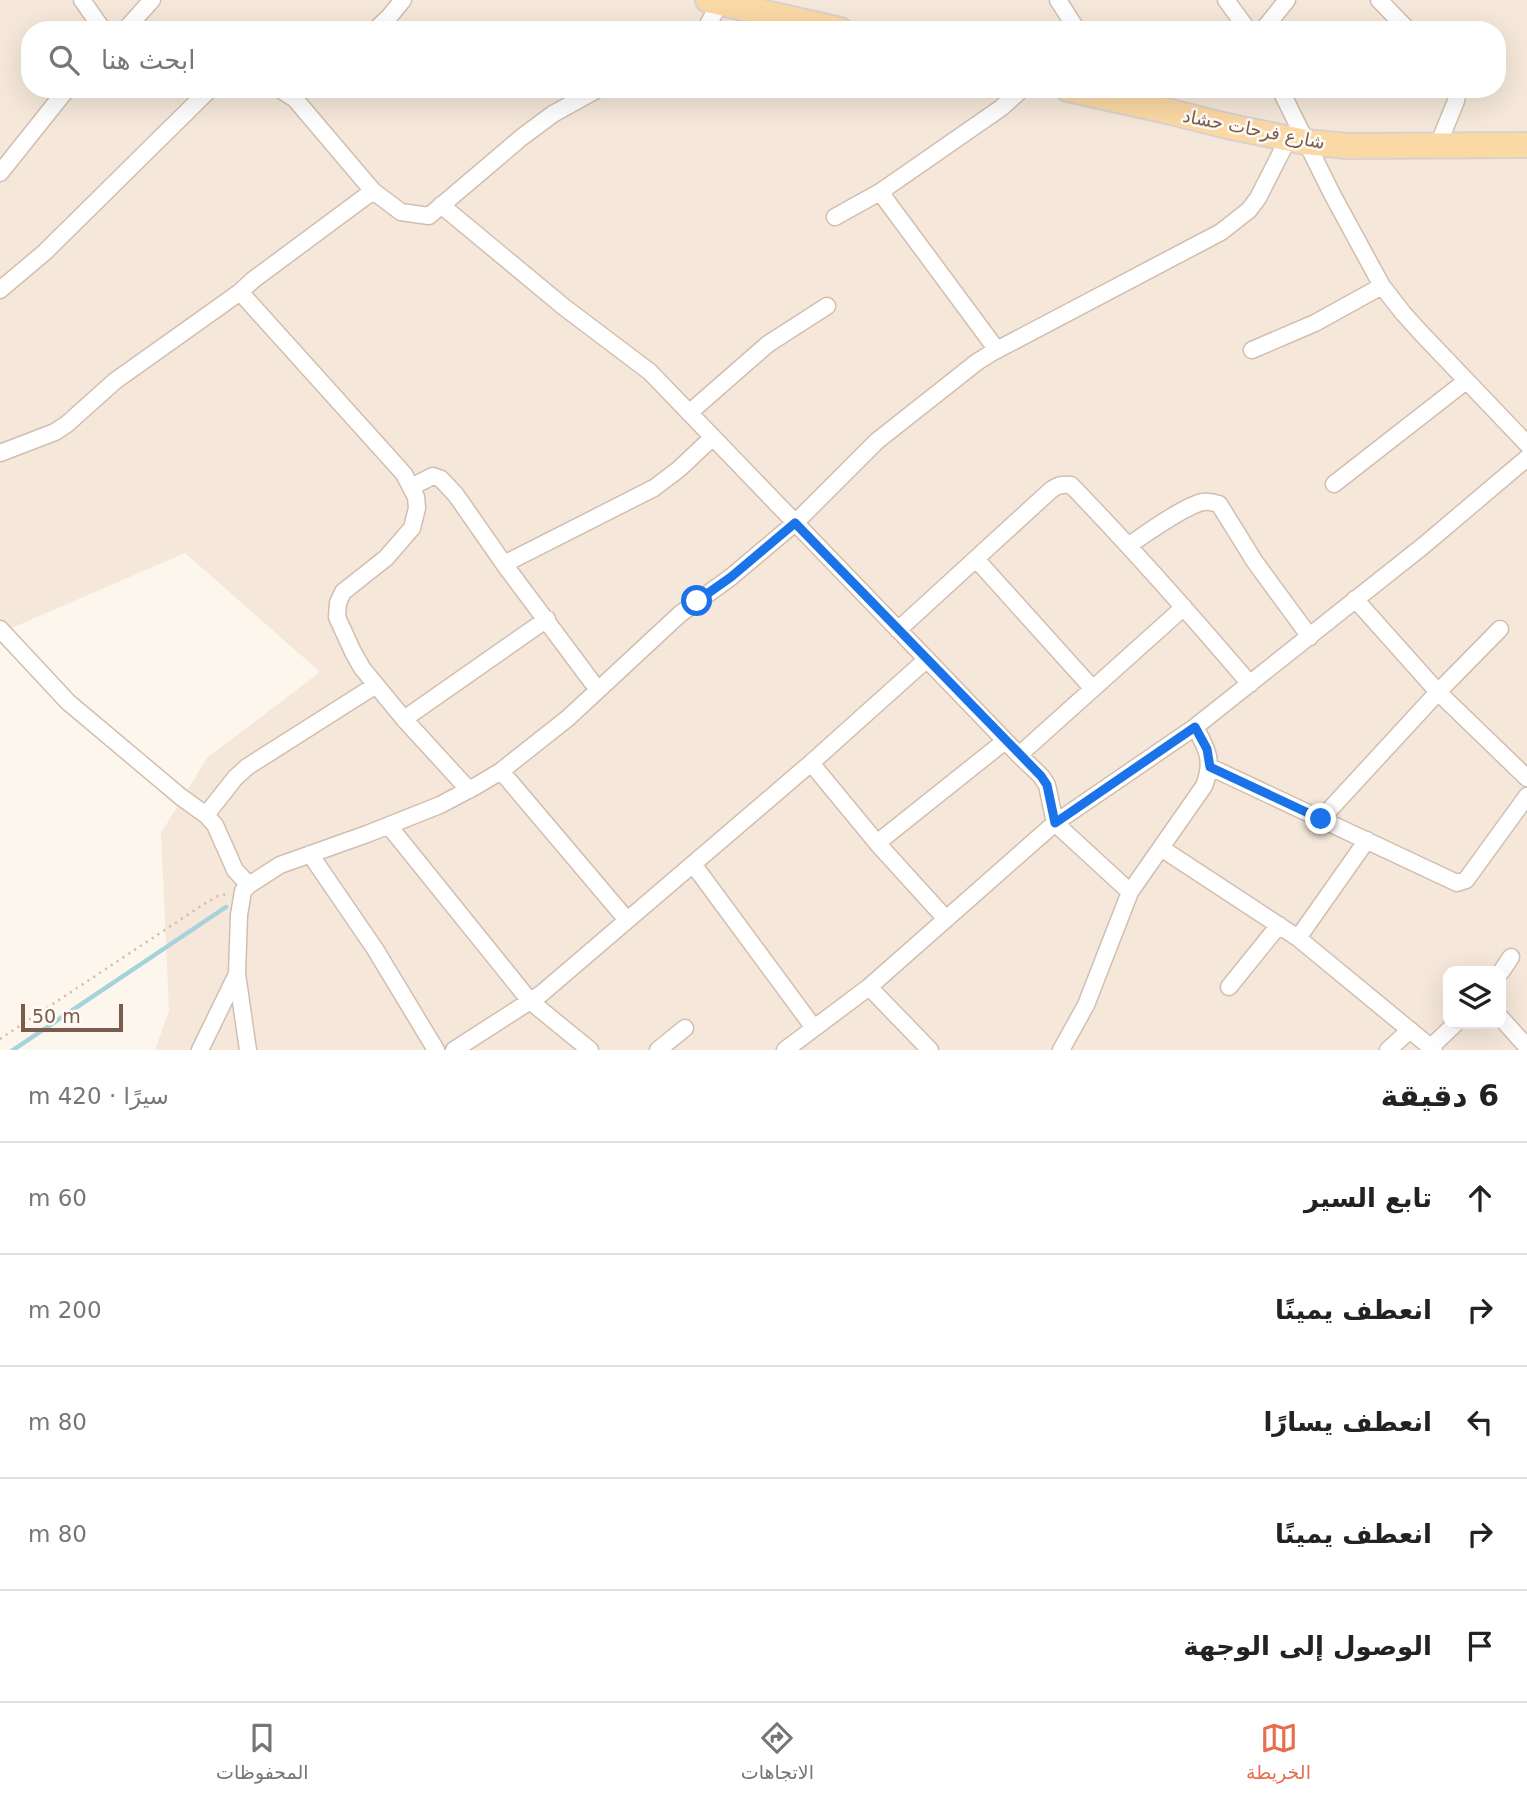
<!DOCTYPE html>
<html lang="ar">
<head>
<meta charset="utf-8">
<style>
	body { margin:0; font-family:"DejaVu Sans",Cairo,sans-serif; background:#f2f2f2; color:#222; direction:rtl }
	.controls { position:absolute; right:21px; bottom:21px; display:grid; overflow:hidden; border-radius:14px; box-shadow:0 7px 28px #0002 }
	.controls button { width:63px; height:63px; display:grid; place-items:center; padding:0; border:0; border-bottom:2px solid #e0e0e0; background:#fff; color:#222; font:35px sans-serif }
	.scale { position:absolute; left:21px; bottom:18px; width:102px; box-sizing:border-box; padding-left:7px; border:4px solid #7a5c4d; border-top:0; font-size:19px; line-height:24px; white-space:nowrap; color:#7a5c4d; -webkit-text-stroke:5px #fffaf3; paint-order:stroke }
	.stop { position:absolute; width:21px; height:21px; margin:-16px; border:5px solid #1a73e8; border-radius:50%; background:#fff }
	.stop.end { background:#1a73e8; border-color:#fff; box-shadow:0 2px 7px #0008 }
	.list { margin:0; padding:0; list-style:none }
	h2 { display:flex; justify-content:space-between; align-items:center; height:91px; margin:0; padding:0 28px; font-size:30px }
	h2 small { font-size:23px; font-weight:400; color:#767676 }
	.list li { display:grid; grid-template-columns:46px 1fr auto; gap:21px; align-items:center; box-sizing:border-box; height:112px; padding:0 28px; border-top:2px solid #e0e0e0 }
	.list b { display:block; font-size:26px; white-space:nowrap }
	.list em { font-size:23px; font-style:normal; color:#767676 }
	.icon { flex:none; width:38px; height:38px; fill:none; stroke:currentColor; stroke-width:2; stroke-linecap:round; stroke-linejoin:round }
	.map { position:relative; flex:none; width:1527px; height:1050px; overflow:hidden; direction:ltr }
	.search { position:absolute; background:#fff; box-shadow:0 7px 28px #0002; left:21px; right:21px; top:21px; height:77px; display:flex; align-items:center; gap:18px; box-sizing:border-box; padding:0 24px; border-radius:28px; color:#767676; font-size:26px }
	.sheet { height:651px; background:#fff }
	nav { display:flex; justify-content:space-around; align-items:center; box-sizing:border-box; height:98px; border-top:2px solid #e0e0e0; background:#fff; font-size:19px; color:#767676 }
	nav a { display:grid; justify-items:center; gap:4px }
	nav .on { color:#e76f51 }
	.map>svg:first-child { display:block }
	.residential { fill:#f5e8da; fill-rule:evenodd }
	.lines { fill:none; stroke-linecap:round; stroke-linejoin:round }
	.stream { stroke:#a5d3da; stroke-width:4.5 }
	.minor-casing { stroke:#d1beb0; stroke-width:19 }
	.primary-casing { stroke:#dad1cd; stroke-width:28 }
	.path { stroke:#d9b8a5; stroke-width:2.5; stroke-dasharray:2 5; stroke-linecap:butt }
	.minor { stroke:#fff; stroke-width:16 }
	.primary { stroke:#fbd9a5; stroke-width:24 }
	.route { stroke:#1a73e8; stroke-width:9 }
	.labels { text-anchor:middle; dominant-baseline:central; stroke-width:5; stroke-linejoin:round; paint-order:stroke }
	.street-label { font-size:18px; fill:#7a5c4d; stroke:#fffaf3 }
</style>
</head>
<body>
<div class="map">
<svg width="1527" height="1050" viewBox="0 0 1527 1050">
	<rect width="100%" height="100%" fill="#fdf6ec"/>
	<path class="residential" d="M0,0H1527V1050H155L169,1011L161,833L207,758L320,672L185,553L0,633ZM30,30H1497V89H30ZM1448,971H1501V1024H1448Z"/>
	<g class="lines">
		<path class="stream" d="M13,1050L226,907"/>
		<defs>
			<path id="minor" d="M82,0L103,30
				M1058,0L1077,30
				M1226,0L1248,30
				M1379,0L1408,30
				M125,30L152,0
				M375,30L389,17L403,0
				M705,30L720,3
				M1263,30L1287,0
				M279,89L295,99L373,191L401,212L429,216L522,137L553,114L598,89
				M1280,89L1332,194L1382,286L1403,313L1422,334L1527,444
				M1438,145L1456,101L1458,89
				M0,173L67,89
				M880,192L997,350
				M441,205L564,307L650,372L1019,755L1041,776L1047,785L1055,823L1130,892
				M835,217L880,192L1001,108L1022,89
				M0,290L45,252L210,89
				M240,292L404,474L416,497L417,508L412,528L386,558L343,592L338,603L337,617L353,652L362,668L404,719L469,790
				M1252,350L1315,323L1382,286
				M689,413L768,344L827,306
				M0,453L55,432L67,424L115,381L240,292L253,280L373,191
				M1334,484L1466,381
				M411,487L433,476L441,479L456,495L504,564L598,690
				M1129,545C1147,533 1183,507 1202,502C1208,501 1213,502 1219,504L1255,562L1310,637
				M976,559L1093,689
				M504,564L654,488L679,469L713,437
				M1355,599L1438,692L1527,778
				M0,629L68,702L181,797L206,815L215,825L235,870L249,885
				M898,630L1051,490C1058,485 1062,484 1071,485C1133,549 1192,616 1250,684
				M404,719L547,619
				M1019,755L1184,607
				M811,763L877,843L946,919
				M1210,767L1457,883L1466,880L1527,796
				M501,771L627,920
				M206,815L235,778L247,767L376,685
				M1321,819L1438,692L1500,629
				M389,826L530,1001L590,1050
				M877,843L1005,741
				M1161,848L1298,938L1434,1050
				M310,854L375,949L436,1050
				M693,864L814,1028
				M1298,938L1367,840
				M1501,972L1511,957
				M869,987L930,1050
				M1229,987L1279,925
				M1501,1018L1527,1047
				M1431,1047L1455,1024
				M200,1050L237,974
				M248,1050L237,974L239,915L243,891L249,885L280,865L367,834L440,805L476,786L501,771L568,718L680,614L731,577L795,523L877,441L977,362L993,352L1221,232L1249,210L1258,198L1288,139
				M454,1050L541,994L811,763L927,659
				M658,1050L685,1028
				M785,1050L869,987L1055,823L1195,727L1423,546L1527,458
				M1061,1050L1086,1005L1130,892L1204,786C1214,760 1207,749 1195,727
				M1388,1050L1410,1030"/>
			<path id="primary" d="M708,0L840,30
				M1068,89L1163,110L1227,126L1305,142L1348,146L1527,145"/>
		</defs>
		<use href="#minor" class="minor-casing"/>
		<use href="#primary" class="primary-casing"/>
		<path class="path" d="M0,1039L204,904L218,896L227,894"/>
		<use href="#minor" class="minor"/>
		<use href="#primary" class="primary"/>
	</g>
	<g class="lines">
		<path class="route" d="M697,601L731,577L795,523L1041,776L1047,785L1055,823L1195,727L1207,749L1210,767L1321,819"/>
	</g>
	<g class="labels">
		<g class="street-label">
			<text transform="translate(1254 129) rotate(11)">شارع فرحات حشاد</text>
		</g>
	</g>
</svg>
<div class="controls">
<button><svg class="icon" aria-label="layers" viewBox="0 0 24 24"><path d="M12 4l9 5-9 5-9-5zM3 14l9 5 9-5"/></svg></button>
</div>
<div class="scale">50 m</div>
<div class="stop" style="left:697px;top:601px"></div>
<div class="stop end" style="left:1321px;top:819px"></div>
<div class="search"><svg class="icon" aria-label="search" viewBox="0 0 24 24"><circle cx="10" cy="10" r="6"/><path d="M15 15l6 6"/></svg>ابحث هنا</div>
</div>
<section class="sheet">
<h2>6 دقيقة<small>سيرًا · 420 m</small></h2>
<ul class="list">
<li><svg class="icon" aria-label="ahead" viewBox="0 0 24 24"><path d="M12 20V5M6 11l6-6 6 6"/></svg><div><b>تابع السير</b></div><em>60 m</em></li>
<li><svg class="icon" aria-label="right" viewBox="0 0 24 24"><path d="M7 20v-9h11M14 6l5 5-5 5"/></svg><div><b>انعطف يمينًا</b></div><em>200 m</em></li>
<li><svg class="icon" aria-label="left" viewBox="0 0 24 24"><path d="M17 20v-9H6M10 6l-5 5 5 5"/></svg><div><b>انعطف يسارًا</b></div><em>80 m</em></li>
<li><svg class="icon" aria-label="right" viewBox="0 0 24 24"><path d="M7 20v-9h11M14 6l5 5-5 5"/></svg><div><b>انعطف يمينًا</b></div><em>80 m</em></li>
<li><svg class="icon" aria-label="arrive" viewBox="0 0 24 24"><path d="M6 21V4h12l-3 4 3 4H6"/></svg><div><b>الوصول إلى الوجهة</b></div></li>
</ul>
</section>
<nav>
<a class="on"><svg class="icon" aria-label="map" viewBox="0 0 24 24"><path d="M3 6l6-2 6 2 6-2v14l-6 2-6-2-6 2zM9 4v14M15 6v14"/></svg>الخريطة</a>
<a><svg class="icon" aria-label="directions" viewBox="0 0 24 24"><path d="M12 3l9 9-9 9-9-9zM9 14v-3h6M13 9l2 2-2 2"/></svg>الاتجاهات</a>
<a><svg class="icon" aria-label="saved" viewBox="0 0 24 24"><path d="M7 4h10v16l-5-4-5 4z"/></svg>المحفوظات</a>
</nav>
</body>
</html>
